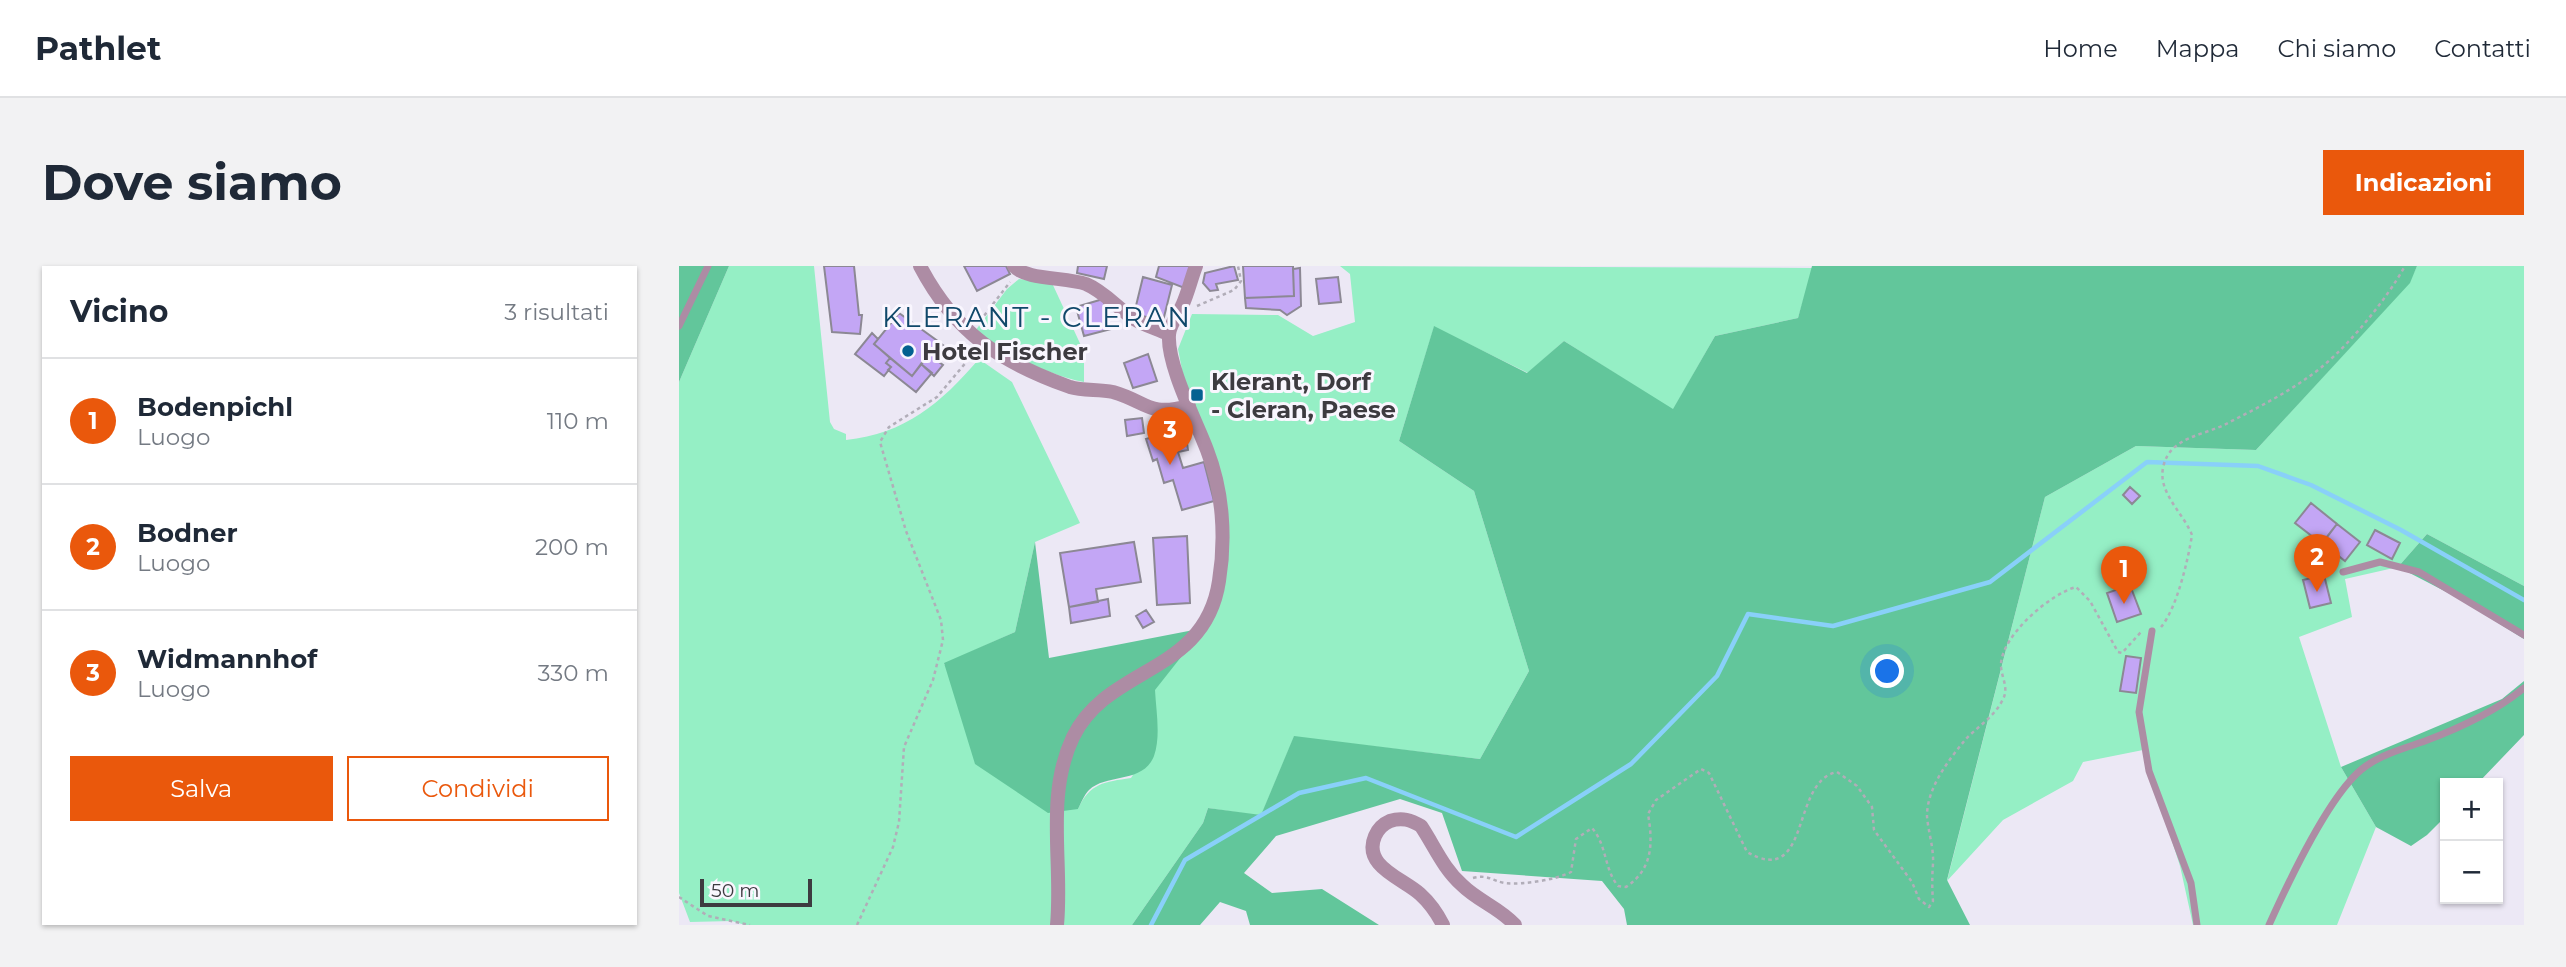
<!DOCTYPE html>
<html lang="it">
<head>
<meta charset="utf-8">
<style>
	body { margin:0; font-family:Montserrat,sans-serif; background:#f2f2f3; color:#1f2937 }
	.controls { position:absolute; right:21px; bottom:21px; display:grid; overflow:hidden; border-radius:0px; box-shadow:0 2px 5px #0004 }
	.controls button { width:63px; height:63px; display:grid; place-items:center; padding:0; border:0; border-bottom:2px solid #e0e1e3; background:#fff; color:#1f2937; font:35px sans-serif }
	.scale { position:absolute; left:21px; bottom:18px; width:112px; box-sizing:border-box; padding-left:7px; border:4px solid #3d3b40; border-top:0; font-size:19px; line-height:24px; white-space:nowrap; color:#3d3b40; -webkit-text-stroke:5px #f9f6fe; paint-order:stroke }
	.you { position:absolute; left:1209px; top:406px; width:24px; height:24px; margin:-18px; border:5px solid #fff; border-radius:50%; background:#1a73e8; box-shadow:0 0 0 10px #1a73e833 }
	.badge { display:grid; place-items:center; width:46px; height:46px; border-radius:50%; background:#ea580c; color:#fff; font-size:23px; font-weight:700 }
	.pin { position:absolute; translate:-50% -58px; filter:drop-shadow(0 2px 4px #0008) }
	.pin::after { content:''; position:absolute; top:37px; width:24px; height:21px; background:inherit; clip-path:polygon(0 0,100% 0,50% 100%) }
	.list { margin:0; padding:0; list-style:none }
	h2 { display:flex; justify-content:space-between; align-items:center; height:91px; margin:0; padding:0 28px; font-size:30px }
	h2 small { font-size:23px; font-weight:400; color:#747a83 }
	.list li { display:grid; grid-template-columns:46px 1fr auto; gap:21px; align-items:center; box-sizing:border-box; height:126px; padding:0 28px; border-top:2px solid #e0e1e3 }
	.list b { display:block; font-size:26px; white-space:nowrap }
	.list p { margin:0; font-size:23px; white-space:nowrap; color:#747a83 }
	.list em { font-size:23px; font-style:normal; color:#747a83 }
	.actions { display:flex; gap:14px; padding:21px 28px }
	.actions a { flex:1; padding:16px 0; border:2px solid #ea580c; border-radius:0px; text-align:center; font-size:24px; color:#ea580c }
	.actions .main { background:#ea580c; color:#fff }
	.map { position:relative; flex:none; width:1845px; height:659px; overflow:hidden; border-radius:0px }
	header { display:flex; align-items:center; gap:42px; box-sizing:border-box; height:98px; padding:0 35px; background:#fff; border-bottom:2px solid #e0e1e3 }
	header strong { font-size:33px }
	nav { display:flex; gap:38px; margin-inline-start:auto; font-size:24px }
	.intro { display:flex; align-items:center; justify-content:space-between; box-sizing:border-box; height:168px; padding:0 42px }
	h1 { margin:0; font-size:49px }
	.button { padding:18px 32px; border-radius:0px; background:#ea580c; color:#fff; font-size:24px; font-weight:700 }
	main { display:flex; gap:42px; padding:0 42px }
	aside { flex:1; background:#fff; border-radius:0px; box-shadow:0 2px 5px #0004 }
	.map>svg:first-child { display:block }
	.green { fill:#95efc5 }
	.forest { fill:#62c69b }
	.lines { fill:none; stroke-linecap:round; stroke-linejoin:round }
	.stream { stroke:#89d0f9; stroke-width:4.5 }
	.building { fill:#c3a6f5; stroke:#8c8894; stroke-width:2 }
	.path { stroke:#b1adb8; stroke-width:2.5; stroke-dasharray:3.5 3.5; stroke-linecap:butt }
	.service { stroke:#ad8ca4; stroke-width:7 }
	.minor { stroke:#ad8ca4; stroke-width:14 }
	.tertiary { stroke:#ad8ca4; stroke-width:14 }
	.poi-dot { fill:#046191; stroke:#f9f6fe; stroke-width:2.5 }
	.labels { text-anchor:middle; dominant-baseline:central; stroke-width:6; stroke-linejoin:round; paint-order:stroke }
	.poi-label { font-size:24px; font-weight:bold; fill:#3d3b40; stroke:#f9f6fe; text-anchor:start }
	.quarter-label { font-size:28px; letter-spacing:2px; fill:#10486a; stroke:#f9f6fe }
</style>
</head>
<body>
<header>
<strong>Pathlet</strong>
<nav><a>Home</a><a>Mappa</a><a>Chi siamo</a><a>Contatti</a></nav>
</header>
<div class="intro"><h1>Dove siamo</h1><a class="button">Indicazioni</a></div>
<main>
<aside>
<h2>Vicino<small>3 risultati</small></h2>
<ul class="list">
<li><span class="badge">1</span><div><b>Bodenpichl</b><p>Luogo</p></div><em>110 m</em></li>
<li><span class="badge">2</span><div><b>Bodner</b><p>Luogo</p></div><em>200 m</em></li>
<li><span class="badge">3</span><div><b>Widmannhof</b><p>Luogo</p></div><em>330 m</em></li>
</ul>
<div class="actions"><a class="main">Salva</a><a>Condividi</a></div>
</aside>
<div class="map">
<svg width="1845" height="659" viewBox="0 0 1845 659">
	<rect width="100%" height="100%" fill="#ece8f5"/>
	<path class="green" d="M50,0H135L151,156L155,163L167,168V174C226,168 262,137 300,93L333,116L401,257L356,276L336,366L265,398L399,543C411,517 425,516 452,512L478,471L475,424L525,362L533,345L541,227L510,140L499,83L513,48L599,49L634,70L676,56L671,8L661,0L1134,2L1119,52L1036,70L994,144L885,75L849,107L755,61L720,175L795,225L850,405L801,493L615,471L582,550L529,542L524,557L453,659H66L53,655L11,656L0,627V116Z
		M1738,0H1845V320L1748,268L1719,301L1666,313L1673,351L1620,371L1662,501L1697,561L1658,659H1514L1501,600L1464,484L1404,496L1394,515L1324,554L1268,615L1366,231L1457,180L1577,184L1730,17Z
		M340,13L373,17L405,86V116C372,110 321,86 296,65L328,23Z"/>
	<path class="forest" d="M0,0H50L0,116Z
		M1133,0H1738L1731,17L1577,184L1457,180L1366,231L1268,614L1291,659H948L945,643L923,615L783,605L763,547L721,533L597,570L565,607L593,627L643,623L700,659H571L567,645L541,636L521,659H453L524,557L529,542L582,549L615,470L801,493L850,405L795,225L720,175L755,60L848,107L885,75L994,143L1036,70L1119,52Z
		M1748,268L1845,320V373L1779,332L1719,301Z
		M356,276L370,392L525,362L476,424C477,444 482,470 475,490C464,518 428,507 410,524C405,529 402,537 399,543L369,547L296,498L265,397L336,366Z
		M1845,415V469L1799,517H1766V551L1748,569L1732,580L1697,561L1662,501L1823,433Z"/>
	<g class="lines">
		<path class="stream" d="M472,659L506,594L620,527L687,512L837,571L952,498L1038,410L1069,348L1154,360L1311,316L1468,196L1579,200L1632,219L1722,264L1845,334"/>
	</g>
	<path class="building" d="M145,0H175L180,49H183L181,68L153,66Z
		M285,0H327L331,8L298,25Z
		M399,0H428L425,13L398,7Z
		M480,0H516L508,23L477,11Z
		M555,0L559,14L537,18L539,24L531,25L524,17L526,7Z
		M564,0H614L615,30L566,32Z
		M621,2L622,40L608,49L601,44L567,42L566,32L615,30L614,3Z
		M464,11L493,19L484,55L455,48Z
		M659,11L662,36L640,38L637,13Z
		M424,33L432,63L405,70L397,41Z
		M220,47L260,76L233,110L195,78Z
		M193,67L199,73L195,78L211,92L207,97L212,101L205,110L176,88Z
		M260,76L270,84L260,96L264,99L255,110L242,98Z
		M469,88L478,115L454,122L445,97Z
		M211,92L233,110L242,98L253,107L237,126L209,104L212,101L207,97Z
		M463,152L465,167L448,170L446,154Z
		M496,155L499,165L506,163L509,184L499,186L504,202L525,196L535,235L503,244L494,214L485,217L478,193L474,195L467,173L478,170L476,160Z
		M1451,221L1461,230L1453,238L1444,229Z
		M1632,237L1658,258L1645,275L1640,271L1638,274L1616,257Z
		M1658,258L1681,276L1666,295L1643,277Z
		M1696,264L1721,277L1713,293L1688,279Z
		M508,270L511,337L478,339L474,272Z
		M455,276L462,316L417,323L419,336L390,341L381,287Z
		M1645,309L1652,337L1631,342L1624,314Z
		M1451,319L1462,348L1438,356L1428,327Z
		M429,333L431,350L392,357L390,341Z
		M467,344L475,356L464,362L457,350Z
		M1447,390L1462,392L1457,427L1441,425Z"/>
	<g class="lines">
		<path class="path" d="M518,40L555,24L562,15L559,0
			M301,55L331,16
			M1482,361C1498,342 1509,294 1513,269C1505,248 1479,227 1484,202C1490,170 1525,170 1549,157C1576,143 1604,129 1628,112C1663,89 1706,36 1726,0
			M794,612C809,608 813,615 826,617C843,619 877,614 892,606L897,573L913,562C928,579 925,603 939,620L947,621C974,603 974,577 969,548L977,534L1022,503L1030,507L1068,586C1133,623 1111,515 1158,506L1178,520L1193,541L1195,564L1233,616L1240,633L1250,641L1254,635C1253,622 1253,611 1254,598C1255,582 1249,565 1248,550C1248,522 1269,495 1286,474C1298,461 1315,451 1323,435C1331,422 1322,412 1322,399C1322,370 1371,328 1397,321L1411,335L1439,386L1443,387L1462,366
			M0,631L29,650L71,659
			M178,659L214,581L220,556L225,481L254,414L264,374L262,354L227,265L201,176L210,161L258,131L294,88"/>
		<path class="service" d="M0,60L29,0
			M1664,306L1701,296L1740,306L1845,369
			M1473,365L1460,446L1470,505L1512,617L1518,659
			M1590,659C1608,619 1652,524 1687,500C1704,488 1726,482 1746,475C1781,462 1816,446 1845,422"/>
		<path class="minor" d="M241,0C276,67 321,96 391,121C404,125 420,123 434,126C469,136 468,151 510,140
			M335,0C346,14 387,11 407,18C426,26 438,42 455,53C465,59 478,63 489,68
			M378,659C384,596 366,530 394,471C429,399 526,409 540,315C547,272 544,225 528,184C517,155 488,99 490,69C490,60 499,48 503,40C509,27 512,13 517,0"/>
		<path class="tertiary" d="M764,659C758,647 751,637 741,628C723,612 683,600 696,570C699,563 704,558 711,555C723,551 732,554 742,560C756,581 764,602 783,619C799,635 821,642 836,659"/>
	</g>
	<g class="poi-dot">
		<circle cx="229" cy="85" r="7"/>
		<rect x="511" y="122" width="14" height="14" rx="3.5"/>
	</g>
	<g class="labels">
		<g class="poi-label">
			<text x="243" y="85">Hotel Fischer</text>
			<text x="532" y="115">Klerant, Dorf<tspan x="532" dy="28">- Cleran, Paese</tspan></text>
		</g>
		<g class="quarter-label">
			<text x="358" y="51">KLERANT - CLERAN</text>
		</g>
	</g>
</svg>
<div class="controls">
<button>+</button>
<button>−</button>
</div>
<div class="scale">50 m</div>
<div class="you"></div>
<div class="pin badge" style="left:1445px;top:338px">1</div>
<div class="pin badge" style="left:1638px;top:326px">2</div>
<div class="pin badge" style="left:491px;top:199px">3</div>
</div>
</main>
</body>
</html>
